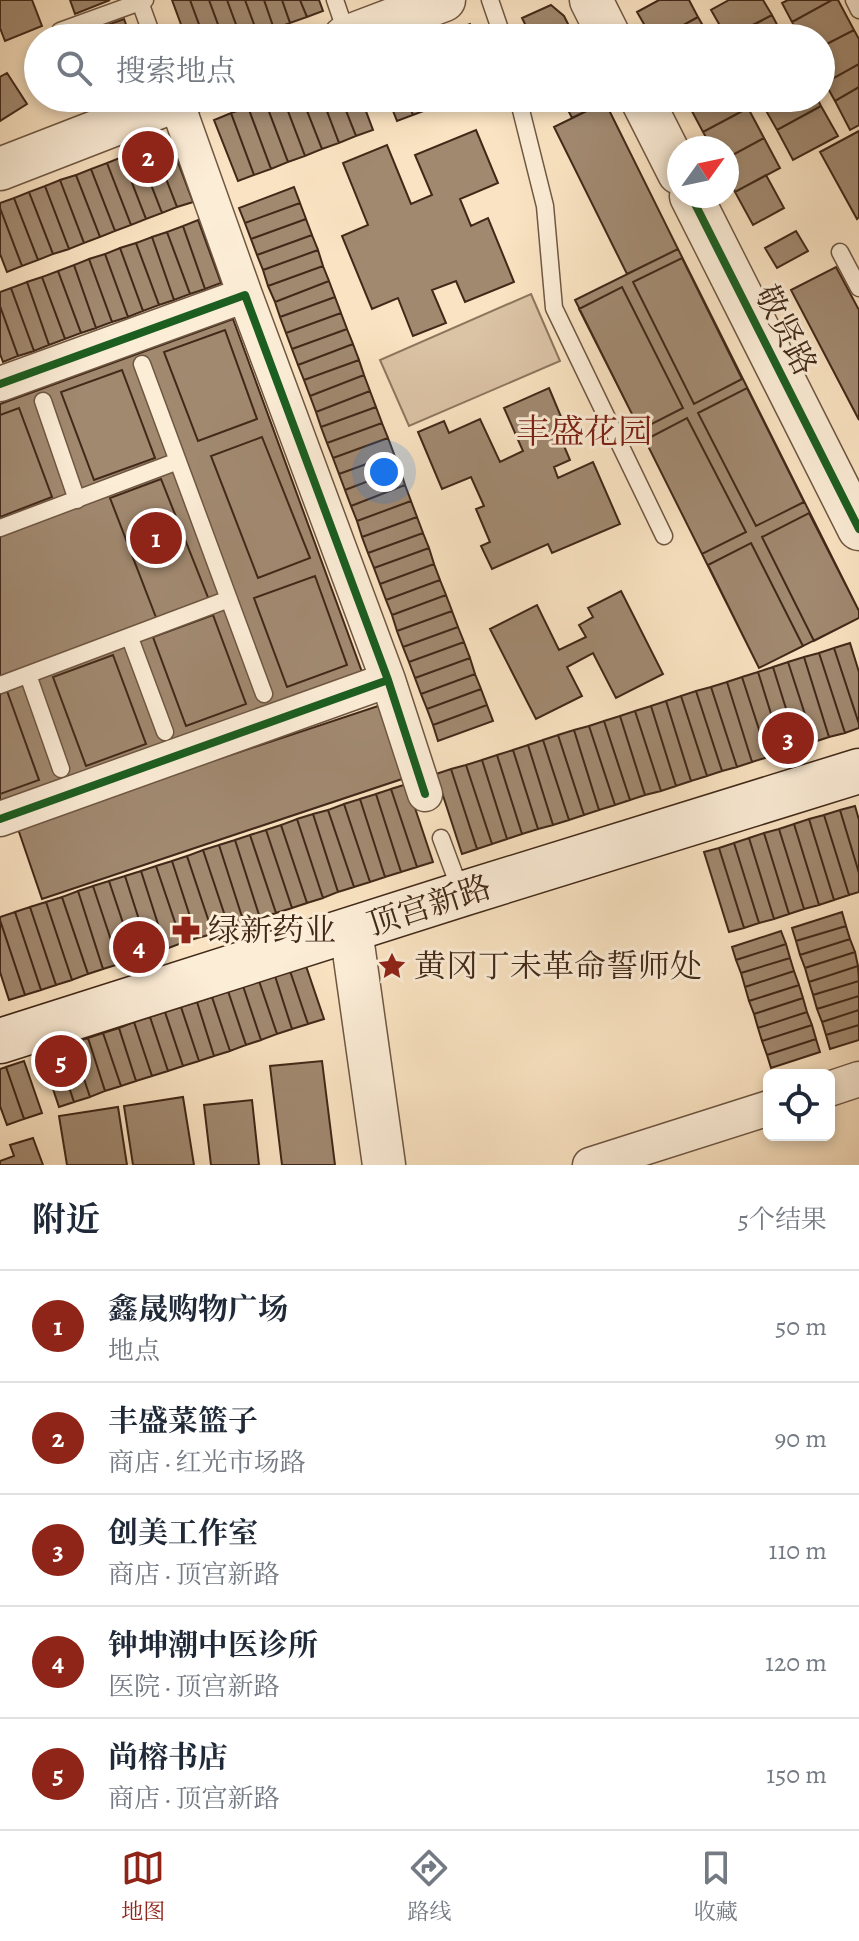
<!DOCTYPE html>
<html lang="zh">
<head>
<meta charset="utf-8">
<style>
	body { margin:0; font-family:Alegreya,"Noto Serif SC",serif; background:#f6f6f7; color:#1f2937 }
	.controls { position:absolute; right:24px; bottom:24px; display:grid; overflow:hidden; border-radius:12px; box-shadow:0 4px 12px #0003 }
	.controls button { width:72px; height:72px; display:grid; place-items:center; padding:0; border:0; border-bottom:2px solid #e0e1e3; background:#fff; color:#1f2937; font:40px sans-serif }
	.compass { position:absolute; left:667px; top:136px; width:72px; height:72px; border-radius:50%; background:#fff; box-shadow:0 4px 12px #0003; rotate:57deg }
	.you { position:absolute; left:384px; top:472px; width:28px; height:28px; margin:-20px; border:6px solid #fff; border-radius:50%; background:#1a73e8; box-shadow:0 0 0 12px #1a73e833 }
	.badge { display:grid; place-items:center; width:52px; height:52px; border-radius:50%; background:#8f2418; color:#fff; font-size:26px; font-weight:700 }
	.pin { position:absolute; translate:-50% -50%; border:4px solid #fff; box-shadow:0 2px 8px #0006 }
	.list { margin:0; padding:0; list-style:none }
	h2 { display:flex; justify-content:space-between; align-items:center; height:104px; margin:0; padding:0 32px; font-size:34px }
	h2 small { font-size:26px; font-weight:400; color:#747a83 }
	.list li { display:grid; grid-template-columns:52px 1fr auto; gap:24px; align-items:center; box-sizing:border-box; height:112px; padding:0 32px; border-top:2px solid #e0e1e3 }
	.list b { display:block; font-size:30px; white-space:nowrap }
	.list p { margin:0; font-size:26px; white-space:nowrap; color:#747a83 }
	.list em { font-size:26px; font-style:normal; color:#747a83 }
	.icon { flex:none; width:44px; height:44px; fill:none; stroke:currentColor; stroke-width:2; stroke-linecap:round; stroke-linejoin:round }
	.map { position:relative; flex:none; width:859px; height:1165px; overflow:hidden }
	.search { position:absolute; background:#fff; box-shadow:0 4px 12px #0003; left:24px; right:24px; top:24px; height:88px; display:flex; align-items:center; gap:20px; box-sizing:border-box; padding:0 28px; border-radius:44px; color:#747a83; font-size:30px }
	.sheet { height:664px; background:#fff }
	nav { display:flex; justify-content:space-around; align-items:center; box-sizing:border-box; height:112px; border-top:2px solid #e0e1e3; background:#fff; font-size:22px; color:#747a83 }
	nav a { display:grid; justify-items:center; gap:4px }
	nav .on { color:#8f2418 }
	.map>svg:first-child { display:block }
	.green { fill:#dbc3a5; stroke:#8e765e; stroke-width:2 }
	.building { fill:#a18970; stroke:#412818; stroke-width:2 }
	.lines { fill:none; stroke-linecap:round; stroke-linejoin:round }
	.service-casing { stroke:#6f5742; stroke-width:19 }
	.minor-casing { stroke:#6f5742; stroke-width:37 }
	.tertiary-casing { stroke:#6f5742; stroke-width:45 }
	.secondary-casing { stroke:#412818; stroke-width:47 }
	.service { stroke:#fcedd7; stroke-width:16 }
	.minor { stroke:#fcedd7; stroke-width:34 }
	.tertiary { stroke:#fcedd7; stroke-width:42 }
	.secondary { stroke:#fcedd7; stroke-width:44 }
	.cycleway-casing { stroke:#fcedd7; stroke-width:13 }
	.cycleway { stroke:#1b5e20; stroke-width:8 }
	.labels { text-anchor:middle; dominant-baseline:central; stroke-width:6; stroke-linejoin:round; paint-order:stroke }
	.street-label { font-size:32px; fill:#412818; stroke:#fcedd7 }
	.poi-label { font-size:32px; fill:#412818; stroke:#fcedd7; text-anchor:start }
	.neighbourhood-label { font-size:34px; fill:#7a1f14; stroke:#fcedd7 }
</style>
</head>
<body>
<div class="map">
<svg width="859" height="1165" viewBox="0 0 859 1165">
	<rect width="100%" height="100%" fill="#fae3c2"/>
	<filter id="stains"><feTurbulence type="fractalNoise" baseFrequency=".0025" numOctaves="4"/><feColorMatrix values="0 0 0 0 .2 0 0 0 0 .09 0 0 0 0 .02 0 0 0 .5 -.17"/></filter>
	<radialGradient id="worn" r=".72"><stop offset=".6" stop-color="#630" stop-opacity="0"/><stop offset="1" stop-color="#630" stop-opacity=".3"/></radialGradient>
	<path class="green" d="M531,294L560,361L409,426L380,360Z"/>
	<path class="building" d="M0,0H32L42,26L5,41L0,28Z
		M70,0H110L75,14Z
		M172,0H190L204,38H186Z
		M190,0H209L223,38H204Z
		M209,0H227L241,38H223Z
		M227,0H245L258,35L241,38Z
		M245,0H264L274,29L258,35Z
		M264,0H282L290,23L274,29Z
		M282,0H300L307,17L290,23Z
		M300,0H319L323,11L307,17Z
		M659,0H689L698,17L660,38H652L637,12Z
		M729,0H763L772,15L727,38L711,10Z
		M788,0H832L792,22L782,3Z
		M832,0H838L854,30L821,47V38H801L792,22Z
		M551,5L564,16L575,38H532L522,18Z
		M772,15L784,38H730Z
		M698,17L710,38H660Z
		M124,19L131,38H112L107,25Z
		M470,24L475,38H457L454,30Z
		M107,25L112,38H93L90,31Z
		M854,30L859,39V64L825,83L821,76V47Z
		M859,64V87L835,101L825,83Z
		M7,73L27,104L0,121V77Z
		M859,87V125L850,130L835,101Z
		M272,98H283L305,156L288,162L265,101Z
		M283,98H302L322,149L305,156Z
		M302,98H322L339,143L322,149Z
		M322,98H341L356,136L339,143Z
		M341,98H361L373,130L356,136Z
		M388,98H406L413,115L397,121Z
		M406,98H425L429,109L413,115Z
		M562,98H603L605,102L572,118Z
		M694,98H743L748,108L703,132L687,102Z
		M764,98H817L821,106L777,130L760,100Z
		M265,101L288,162L271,169L248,107Z
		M605,102L678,249L627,274L554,127Z
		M821,106L838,136L793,160L777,130Z
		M248,107L271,169L254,175L231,113Z
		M748,108L764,138L727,158V148H712L703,132Z
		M231,113L254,175L238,181L214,120Z
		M476,130L498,183L460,199L471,226L488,218L514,282L465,302L456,281L432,290L446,323L413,336L398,298L372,309L342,236L368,225L343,163L387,145L411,204L432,195L415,155Z
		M859,131V217L857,219L820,152Z
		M764,138L780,168L735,192L727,177V158Z
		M169,139L193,202L177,207L153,145Z
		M153,145L177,207L162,213L138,151Z
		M138,151L162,213L146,219L122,157Z
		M122,157L146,219L131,225L107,163Z
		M107,163L131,225L115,231L91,169Z
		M91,169L115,231L100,237L76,175Z
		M76,175L100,237L84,243L60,180Z
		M766,175L784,208L753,225L735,192Z
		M60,180L84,243L69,249L45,186Z
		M45,186L69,249L53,254L29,192Z
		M294,187L300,203L245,223L239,208Z
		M29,192L53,254L38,260L14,198Z
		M14,198L38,260L22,266L0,208V203Z
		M300,203L306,219L251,239L245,223Z
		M0,208L22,266L7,272L0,254Z
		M306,219L312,235L257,255L251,239Z
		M198,220L221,283L205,289L183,226Z
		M183,226L205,289L190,294L167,232Z
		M796,231L808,251L777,268L765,248Z
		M167,232L190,294L174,300L152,237Z
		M312,235L318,250L263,270L257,255Z
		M152,237L174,300L159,305L136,243Z
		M136,243L159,305L143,311L120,248Z
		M120,248L143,311L128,317L105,254Z
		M678,249L859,611V618L759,668L575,300Z
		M318,250L323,266L268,286L263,270Z
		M105,254L128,317L112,322L89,259Z
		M682,258L742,379L694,404L633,282Z
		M89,259L112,322L96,328L74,265Z
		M74,265L96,328L81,333L58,271Z
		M323,266L329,281L275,302L268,286Z
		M836,267L859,310V420L791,290Z
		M58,271L81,333L65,339L42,277Z
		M42,277L65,339L49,345L27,282Z
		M329,281L335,297L280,317L275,302Z
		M27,282L49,345L34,351L11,288Z
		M622,287L683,408L640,430L579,309Z
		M11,288L34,351L18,356L0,306V292Z
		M335,297L341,313L286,333L280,317Z
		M0,306L18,356L3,362L0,354Z
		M341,313L347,329L292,349L286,333Z
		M233,319L362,672L0,804V404Z
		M347,329L353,344L298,365L292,349Z
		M225,330L257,419L198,441L164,352Z
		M353,344L359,360L304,380L298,365Z
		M359,360L364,375L310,396L304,380Z
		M122,370L155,458L94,480L61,392Z
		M364,375L370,391L316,412L310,396Z
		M549,388L564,424L556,427L570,460L554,467L558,478L593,462L620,524L552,553L548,544L492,569L481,546L490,542L476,509L484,506L471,477L442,489L418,432L444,421L449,433L480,419L500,462L523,451L504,408Z
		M747,388L804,502L756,526L698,413Z
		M370,391L376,407L321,427L316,412Z
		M376,407L382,423L327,443L321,427Z
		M19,408L52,497L0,517V415Z
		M687,418L746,532L702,554L645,440Z
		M382,423L388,438L333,458L327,443Z
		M262,437L310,558L258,578L211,456Z
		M388,438L394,454L339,474L333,458Z
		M394,454L400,469L345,490L339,474Z
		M400,469L405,485L351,506L345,490Z
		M161,479L209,600L157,620L110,498Z
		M405,485L411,501L357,521L351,506Z
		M411,501L417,517L362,537L357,521Z
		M809,513L859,611V618L814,641L762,537Z
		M417,517L423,533L368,553L362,537Z
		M423,533L429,548L374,568L368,553Z
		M751,543L803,646L759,668L708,565Z
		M429,548L434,564L380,584L374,568Z
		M434,564L440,580L386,600L380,584Z
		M315,576L347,665L287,687L254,598Z
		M440,580L446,595L392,615L386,600Z
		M621,591L663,674L616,698L593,653L567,667L582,696L536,719L490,629L537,605L559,650L586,637L579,625L593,617L588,608Z
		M446,595L452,611L397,631L392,615Z
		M452,611L458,627L403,647L397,631Z
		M213,615L246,704L186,726L153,637Z
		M458,627L464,642L409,662L403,647Z
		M464,642L470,658L415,678L409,662Z
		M850,643L859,672V724L834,648Z
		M834,648L859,724V728L845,733L819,653Z
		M819,653L845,733L829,737L804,657Z
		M113,655L146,744L86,766L53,677Z
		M804,657L829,737L814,742L788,662Z
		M470,658L475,674L421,694L415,678Z
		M788,662L814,742L798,747L773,667Z
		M773,667L798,747L783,752L758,672Z
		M758,672L783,752L768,757L742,677Z
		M475,674L481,689L427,709L421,694Z
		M742,677L768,757L752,762L727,682Z
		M727,682L752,762L737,767L711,687Z
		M711,687L737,767L722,771L696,691Z
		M481,689L487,705L433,725L427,709Z
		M7,691L39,780L0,794V694Z
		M696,691L722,771L707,776L681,696Z
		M681,696L707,776L691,781L666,701Z
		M666,701L691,781L676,786L651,706Z
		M381,705L405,778L42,899L17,826Z
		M487,705L493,721L438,741L433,725Z
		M651,706L676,786L661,791L635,711Z
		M635,711L661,791L645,795L620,716Z
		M620,716L645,795L630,800L604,721Z
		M604,721L630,800L615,805L589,726Z
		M589,726L615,805L599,810L574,730Z
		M574,730L599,810L584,815L558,735Z
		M558,735L584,815L569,820L543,740Z
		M543,740L569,820L553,825L528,745Z
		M528,745L553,825L538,829L513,750Z
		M513,750L538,829L522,834L497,755Z
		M497,755L522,834L507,839L482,760Z
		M482,760L507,839L492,844L466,765Z
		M466,765L492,844L477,849L451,769Z
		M451,769L477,849L462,854L436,774Z
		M407,784L433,862L417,867L391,789Z
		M391,789L417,867L401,872L376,794Z
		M376,794L401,872L385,877L360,799Z
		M360,799L385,877L370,882L344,804Z
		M344,804L370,882L354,887L328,810Z
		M855,806L859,820V873L840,810Z
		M328,810L354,887L338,892L313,814Z
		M840,810L859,873V892L849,895L824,815Z
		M313,814L338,892L323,898L297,819Z
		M824,815L849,895L834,900L809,819Z
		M297,819L323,898L307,903L281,825Z
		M809,819L834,900L819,905L794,824Z
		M794,824L819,905L804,909L779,829Z
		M281,825L307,903L292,908L266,830Z
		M779,829L804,909L789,914L764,833Z
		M266,830L292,908L276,913L250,835Z
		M764,833L789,914L774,919L749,838Z
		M250,835L276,913L260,918L235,840Z
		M749,838L774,919L759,923L734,843Z
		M235,840L260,918L244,923L219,845Z
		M734,843L759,923L744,928L719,848Z
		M219,845L244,923L229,928L203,850Z
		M719,848L744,928L729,932L704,852Z
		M203,850L229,928L213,934L187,856Z
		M187,856L213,934L197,938L172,861Z
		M172,861L197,938L182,943L156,866Z
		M156,866L182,943L166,949L141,871Z
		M141,871L166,949L150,954L125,876Z
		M125,876L150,954L135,959L109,881Z
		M109,881L135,959L119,964L93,886Z
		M93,886L119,964L103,969L78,891Z
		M78,891L103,969L88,974L62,897Z
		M62,897L88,974L72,980L46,902Z
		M46,902L72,980L56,985L30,907Z
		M30,907L56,985L41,990L15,912Z
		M15,912L41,990L25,995L0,920V917Z
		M842,912L846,926L796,941L792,928Z
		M0,920L25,995L9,1000L0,972Z
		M846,926L850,939L800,955L796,941Z
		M781,931L786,944L736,960L732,947Z
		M850,939L855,952L805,968L800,955Z
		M786,944L790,958L741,973L736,960Z
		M855,952L858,966L809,982L805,968Z
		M790,958L794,971L745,987L741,973Z
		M306,966L324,1019L308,1024L290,971Z
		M858,966L859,981L813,995L809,982Z
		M290,971L308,1024L292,1029L275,976Z
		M794,971L799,985L749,1001L745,987Z
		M275,976L292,1029L277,1034L259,981Z
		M259,981L277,1034L261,1040L243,986Z
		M859,981V996L817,1009L813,995Z
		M799,985L803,998L754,1014L749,1001Z
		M243,986L261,1040L246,1045L228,991Z
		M228,991L246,1045L230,1051L212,997Z
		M859,996V1010L822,1022L817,1009Z
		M212,997L230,1051L214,1056L197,1002Z
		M803,998L807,1012L758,1028L754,1014Z
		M197,1002L214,1056L199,1061L181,1007Z
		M181,1007L199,1061L183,1066L165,1012Z
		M859,1010V1025L826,1035L822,1022Z
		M165,1012L183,1066L168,1071L150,1017Z
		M807,1012L812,1025L762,1041L758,1028Z
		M150,1017L168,1071L152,1076L134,1022Z
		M134,1022L152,1076L136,1081L119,1028Z
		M812,1025L816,1039L767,1055L762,1041Z
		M859,1025V1040L830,1049L826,1035Z
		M119,1028L136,1081L121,1086L103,1033Z
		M103,1033L121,1086L105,1091L88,1038Z
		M88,1038L105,1091L90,1097L72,1043Z
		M816,1039L820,1052L771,1068L767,1055Z
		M72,1043L90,1097L74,1102L56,1048Z
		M56,1048L74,1102L59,1107L41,1053Z
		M24,1061L42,1113L24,1119L6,1067Z
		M322,1061L335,1165H282L270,1066Z
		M6,1067L24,1119L7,1125L0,1106V1069Z
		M183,1097L194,1165H133L124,1106Z
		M252,1100L259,1165H211L204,1105Z
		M118,1107L127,1165H67L59,1116Z
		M33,1138L43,1165H0V1161L14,1156L10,1145Z"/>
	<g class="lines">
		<defs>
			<path id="service" d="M145,0L140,2L153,38
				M335,0L347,35
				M490,0L503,38
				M854,0L859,10
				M60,31L140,2
				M518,98L545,206L554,308L664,536
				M840,252L859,288
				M142,364L264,694
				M43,401L77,500
				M0,528L178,461
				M130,638L165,732
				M28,675L61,769
				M0,685L229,599
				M441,838L461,892"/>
			<path id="minor" d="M176,101L245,295
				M0,384L245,295L388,680L425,794
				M0,819L388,680
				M829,1089L859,1079
				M590,1165L769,1108"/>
			<path id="tertiary" d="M591,0L610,38
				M344,38L444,0
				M641,98L679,173
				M0,169L183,98
				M691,196L859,529
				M351,930L384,1165"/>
			<path id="secondary" d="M0,1041L462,894L859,771"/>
		</defs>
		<use href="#service" class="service-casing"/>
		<use href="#minor" class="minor-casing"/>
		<use href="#tertiary" class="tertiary-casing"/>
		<use href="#secondary" class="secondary-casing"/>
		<use href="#service" class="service"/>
		<use href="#minor" class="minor"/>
		<use href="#tertiary" class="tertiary"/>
		<use href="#secondary" class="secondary"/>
		<defs>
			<path id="cycleway" d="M691,196L859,529
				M0,384L245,295L388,680L425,794
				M0,819L388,680"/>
		</defs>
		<use href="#cycleway" class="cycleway-casing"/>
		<use href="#cycleway" class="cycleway"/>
	</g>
	<defs>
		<symbol id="pharmacy-bare" viewBox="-9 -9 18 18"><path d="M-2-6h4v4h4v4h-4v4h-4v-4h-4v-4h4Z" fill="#8f2418" stroke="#fcedd7" stroke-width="2.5" paint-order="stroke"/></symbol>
		<symbol id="sight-bare" viewBox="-9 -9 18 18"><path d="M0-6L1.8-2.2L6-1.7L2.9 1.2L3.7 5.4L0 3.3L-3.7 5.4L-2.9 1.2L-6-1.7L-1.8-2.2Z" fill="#8f2418" stroke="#fcedd7" stroke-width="2.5" paint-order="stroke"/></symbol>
	</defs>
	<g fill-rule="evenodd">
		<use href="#pharmacy-bare" x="166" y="910" width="40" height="40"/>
		<use href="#sight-bare" x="372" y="946" width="40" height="40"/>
	</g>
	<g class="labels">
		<g class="street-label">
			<text transform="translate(786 330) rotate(63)">敬贤路</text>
			<text transform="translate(429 905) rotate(-18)">顶宫新路</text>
		</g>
		<g class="poi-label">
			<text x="208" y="930">绿新药业</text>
			<text x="414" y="966">黄冈丁未革命誓师处</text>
		</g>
		<g class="neighbourhood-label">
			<text x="584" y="431">丰盛花园</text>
		</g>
	</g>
	<rect width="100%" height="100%" filter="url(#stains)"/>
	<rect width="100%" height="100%" fill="url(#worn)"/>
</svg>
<div class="controls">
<button><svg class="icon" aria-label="locate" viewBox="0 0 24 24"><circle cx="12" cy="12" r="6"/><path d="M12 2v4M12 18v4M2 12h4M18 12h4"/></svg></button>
</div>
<svg class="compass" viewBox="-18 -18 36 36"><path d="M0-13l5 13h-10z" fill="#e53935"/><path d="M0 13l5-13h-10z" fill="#747a83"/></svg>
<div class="you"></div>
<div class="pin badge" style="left:156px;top:538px">1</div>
<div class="pin badge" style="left:148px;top:157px">2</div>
<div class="pin badge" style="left:788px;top:738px">3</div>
<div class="pin badge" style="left:139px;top:947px">4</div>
<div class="pin badge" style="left:61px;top:1061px">5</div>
<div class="search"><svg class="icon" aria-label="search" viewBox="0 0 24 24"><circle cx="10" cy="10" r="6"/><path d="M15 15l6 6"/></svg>搜索地点</div>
</div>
<section class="sheet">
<h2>附近<small>5个结果</small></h2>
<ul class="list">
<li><span class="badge">1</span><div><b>鑫晟购物广场</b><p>地点</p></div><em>50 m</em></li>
<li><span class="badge">2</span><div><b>丰盛菜篮子</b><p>商店 · 红光市场路</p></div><em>90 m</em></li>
<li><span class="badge">3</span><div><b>创美工作室</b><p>商店 · 顶宫新路</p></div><em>110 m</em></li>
<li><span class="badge">4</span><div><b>钟坤潮中医诊所</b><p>医院 · 顶宫新路</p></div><em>120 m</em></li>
<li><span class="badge">5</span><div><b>尚榕书店</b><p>商店 · 顶宫新路</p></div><em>150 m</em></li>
</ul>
</section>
<nav>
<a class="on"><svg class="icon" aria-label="map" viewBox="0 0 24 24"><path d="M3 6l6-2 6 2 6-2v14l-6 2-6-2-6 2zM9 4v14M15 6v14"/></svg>地图</a>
<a><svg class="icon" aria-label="directions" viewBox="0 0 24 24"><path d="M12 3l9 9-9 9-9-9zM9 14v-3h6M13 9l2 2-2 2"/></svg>路线</a>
<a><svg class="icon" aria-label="saved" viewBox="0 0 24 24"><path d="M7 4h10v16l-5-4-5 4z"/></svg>收藏</a>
</nav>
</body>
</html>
